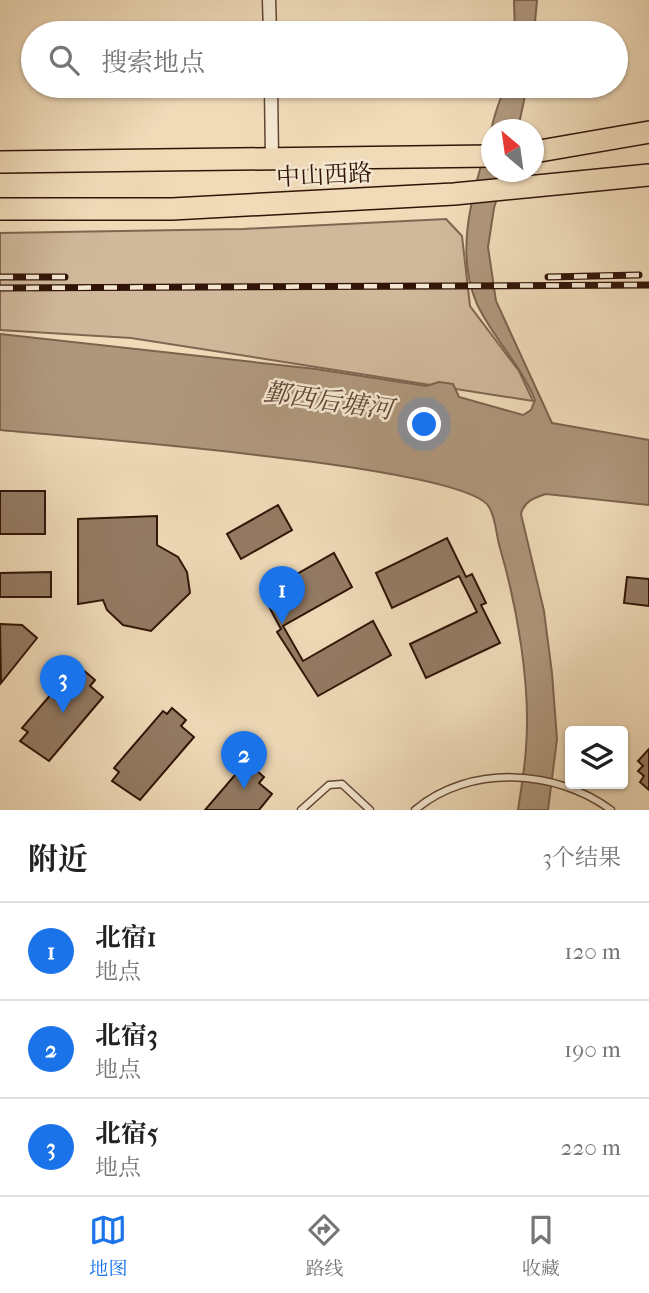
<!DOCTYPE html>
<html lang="zh">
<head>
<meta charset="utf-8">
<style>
	body { margin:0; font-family:"IM FELL French Canon","Noto Serif SC",serif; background:#f2f2f2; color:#222 }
	.controls { position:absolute; right:21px; bottom:21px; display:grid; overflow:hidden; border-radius:7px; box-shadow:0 2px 5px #0004 }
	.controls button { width:63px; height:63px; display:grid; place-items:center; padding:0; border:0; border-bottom:2px solid #e0e0e0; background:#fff; color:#222; font:35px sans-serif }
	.compass { position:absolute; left:481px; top:119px; width:63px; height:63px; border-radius:50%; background:#fff; box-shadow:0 2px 5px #0004; rotate:331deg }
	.you { position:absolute; left:425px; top:425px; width:24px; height:24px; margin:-18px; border:5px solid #fff; border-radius:50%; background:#1a73e8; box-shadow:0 0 0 10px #1a73e833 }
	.badge { display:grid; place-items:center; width:46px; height:46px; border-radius:50%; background:#1a73e8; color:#fff; font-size:23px; font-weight:700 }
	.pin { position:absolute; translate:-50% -58px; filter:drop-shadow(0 2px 4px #0008) }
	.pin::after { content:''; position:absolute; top:37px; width:24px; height:21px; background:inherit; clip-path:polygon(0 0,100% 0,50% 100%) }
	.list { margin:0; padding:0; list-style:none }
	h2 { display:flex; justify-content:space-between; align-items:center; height:91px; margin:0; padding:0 28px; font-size:30px }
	h2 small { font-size:23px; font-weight:400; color:#767676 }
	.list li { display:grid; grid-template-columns:46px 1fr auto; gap:21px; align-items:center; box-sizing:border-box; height:98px; padding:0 28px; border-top:2px solid #e0e0e0 }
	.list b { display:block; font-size:26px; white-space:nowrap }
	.list p { margin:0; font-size:23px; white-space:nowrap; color:#767676 }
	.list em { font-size:23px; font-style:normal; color:#767676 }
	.icon { flex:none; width:38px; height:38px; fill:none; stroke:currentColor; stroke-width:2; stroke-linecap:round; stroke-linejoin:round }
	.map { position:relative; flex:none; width:649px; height:810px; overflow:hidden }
	.search { position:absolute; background:#fff; box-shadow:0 2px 5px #0004; left:21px; right:21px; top:21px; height:77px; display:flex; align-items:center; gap:18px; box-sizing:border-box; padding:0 24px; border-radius:38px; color:#767676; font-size:26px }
	.sheet { height:385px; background:#fff }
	nav { display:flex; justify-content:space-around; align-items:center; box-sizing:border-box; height:98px; border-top:2px solid #e0e0e0; background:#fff; font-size:19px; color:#767676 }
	nav a { display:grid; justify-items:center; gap:4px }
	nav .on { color:#1a73e8 }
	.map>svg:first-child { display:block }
	.green { fill:#d0b99b; stroke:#806651; stroke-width:2 }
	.water { fill:#af977c; stroke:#7d634d; stroke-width:2 }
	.building { fill:#947b64; stroke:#311407; stroke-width:2 }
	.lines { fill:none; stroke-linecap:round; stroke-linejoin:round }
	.lane-casing { stroke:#614634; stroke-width:9 }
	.street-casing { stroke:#614634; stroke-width:15 }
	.primary-casing { stroke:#311407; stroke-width:24 }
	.lane { stroke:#f5e8d2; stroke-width:6 }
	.street { stroke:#f5e8d2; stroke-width:12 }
	.primary { stroke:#f0dbb9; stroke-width:21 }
	.rail-casing { stroke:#311407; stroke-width:7 }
	.rail { stroke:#f5e8d2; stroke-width:4.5; stroke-dasharray:13; stroke-linecap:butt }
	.labels { text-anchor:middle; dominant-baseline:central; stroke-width:5; stroke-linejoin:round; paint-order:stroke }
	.street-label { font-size:24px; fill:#311407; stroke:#f5e8d2 }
	.water-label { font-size:26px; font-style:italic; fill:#634836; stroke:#f5e8d2 }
</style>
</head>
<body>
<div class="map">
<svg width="649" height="810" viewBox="0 0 649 810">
	<rect width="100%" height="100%" fill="#f0dbb9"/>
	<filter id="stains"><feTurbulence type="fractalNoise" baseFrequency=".00286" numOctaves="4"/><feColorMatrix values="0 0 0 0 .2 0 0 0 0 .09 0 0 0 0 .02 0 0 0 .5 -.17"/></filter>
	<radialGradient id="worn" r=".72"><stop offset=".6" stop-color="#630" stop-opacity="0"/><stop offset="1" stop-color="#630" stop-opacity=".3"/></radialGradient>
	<path class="green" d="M446,219L462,236L470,306L519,371L533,401L131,338L0,330V233L243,229Z"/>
	<path class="water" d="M514,0H537L534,33H515Z
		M507,86H527L518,129L491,130V172H505L494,208L488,247L496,301L552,423L649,440V505L546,494C534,498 524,501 521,514L544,611L552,673L557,739L548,810H518C521,789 525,768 526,747C531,686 517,606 500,548C496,535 496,518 489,507C465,465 67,437 0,430V334L316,369L426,386L439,382L453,384L459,397L523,415L531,410L535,400C521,365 493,338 477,304C454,251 473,194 488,141C493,123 497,102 507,86Z"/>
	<path class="building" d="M0,491H45V534H0Z
		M278,505L292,530L241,559L227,534Z
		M157,516V545L178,557L187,572L190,593L151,631L123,625L107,610L103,600L78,604V519Z
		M447,538L466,577L472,574L486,603L481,605L500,643L426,678L410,644L477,612L459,576L392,608L376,573Z
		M334,553L352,587L283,626L303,661L373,621L391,655L318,696L277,632L281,629L262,594Z
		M51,572V597H0V573Z
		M627,577L649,579V606L624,603Z
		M0,624L22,625L37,638L1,683Z
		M81,668L95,680L90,686L103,697L49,761L20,741L28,732L22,728L71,671L75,675Z
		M172,708L186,720L181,726L194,737L140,800L112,781L119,772L114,768L163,711L167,714Z
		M649,749V790L640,782L644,776L638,771L643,766L638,761Z
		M250,765L264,777L259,783L272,794L259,810H205L241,768L245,772Z"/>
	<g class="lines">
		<defs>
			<path id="lane" d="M301,810L329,785L342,784L370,810
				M415,810C469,764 556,769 611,810"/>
			<path id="street" d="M269,0L270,33
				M271,86L272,159"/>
			<path id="primary" d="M534,152L649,132
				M0,162L491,156
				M0,209H172L454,194L649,175"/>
		</defs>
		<use href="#lane" class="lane-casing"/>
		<use href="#street" class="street-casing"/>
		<use href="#primary" class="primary-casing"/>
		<use href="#lane" class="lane"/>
		<use href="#street" class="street"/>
		<use href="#primary" class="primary"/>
		<defs>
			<path id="rail" d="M0,277H65
				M548,277L639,275
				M0,288L649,285"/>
		</defs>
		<use href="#rail" class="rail-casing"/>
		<use href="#rail" class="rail"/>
	</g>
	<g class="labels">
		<g class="street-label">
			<text transform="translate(324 175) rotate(-3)">中山西路</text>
		</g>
		<g class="water-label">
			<text transform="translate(328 401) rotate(8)">鄞西后塘河</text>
		</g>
	</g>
	<rect width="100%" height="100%" filter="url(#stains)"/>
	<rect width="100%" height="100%" fill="url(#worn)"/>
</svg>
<div class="controls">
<button><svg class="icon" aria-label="layers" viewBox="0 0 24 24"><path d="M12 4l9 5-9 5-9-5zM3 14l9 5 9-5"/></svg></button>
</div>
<svg class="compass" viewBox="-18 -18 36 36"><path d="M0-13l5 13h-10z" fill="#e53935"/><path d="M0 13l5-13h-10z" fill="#767676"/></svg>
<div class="you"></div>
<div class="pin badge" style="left:282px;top:624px">1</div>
<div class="pin badge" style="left:244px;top:789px">2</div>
<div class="pin badge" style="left:63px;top:713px">3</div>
<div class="search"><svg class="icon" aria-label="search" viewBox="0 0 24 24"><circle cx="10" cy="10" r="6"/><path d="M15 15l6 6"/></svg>搜索地点</div>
</div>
<section class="sheet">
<h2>附近<small>3个结果</small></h2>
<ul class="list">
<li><span class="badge">1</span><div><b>北宿1</b><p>地点</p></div><em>120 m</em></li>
<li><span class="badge">2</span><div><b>北宿3</b><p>地点</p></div><em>190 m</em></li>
<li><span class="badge">3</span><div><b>北宿5</b><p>地点</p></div><em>220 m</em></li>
</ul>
</section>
<nav>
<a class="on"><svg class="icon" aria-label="map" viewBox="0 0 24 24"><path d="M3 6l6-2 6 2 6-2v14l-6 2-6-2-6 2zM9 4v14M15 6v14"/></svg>地图</a>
<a><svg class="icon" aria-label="directions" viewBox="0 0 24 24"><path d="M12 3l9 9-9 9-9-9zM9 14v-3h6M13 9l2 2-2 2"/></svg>路线</a>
<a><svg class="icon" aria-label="saved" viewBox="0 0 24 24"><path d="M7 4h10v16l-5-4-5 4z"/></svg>收藏</a>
</nav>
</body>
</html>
